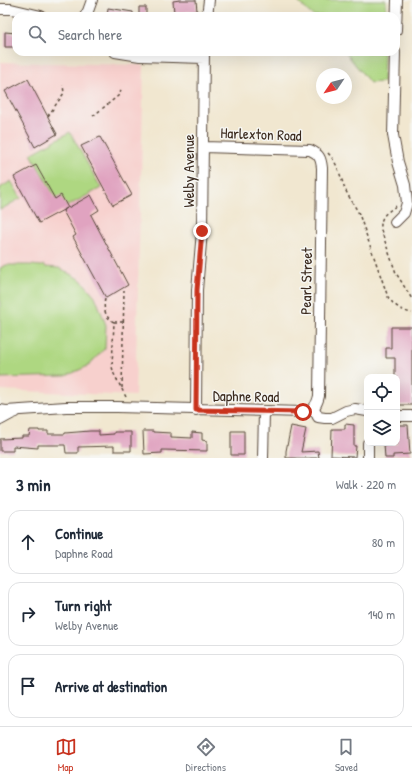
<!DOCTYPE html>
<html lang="en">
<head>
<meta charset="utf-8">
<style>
	body { margin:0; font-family:"Patrick Hand",sans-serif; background:#f6f6f7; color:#1f2937 }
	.controls { position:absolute; right:12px; bottom:12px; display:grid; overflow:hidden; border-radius:8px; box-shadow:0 4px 16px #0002 }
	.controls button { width:36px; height:36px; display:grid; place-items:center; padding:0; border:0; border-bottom:1px solid #e0e1e3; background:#fff; color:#1f2937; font:20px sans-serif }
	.compass { position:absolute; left:316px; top:68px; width:36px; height:36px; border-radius:50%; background:#fff; box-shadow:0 4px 16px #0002; rotate:235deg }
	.stop { position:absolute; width:12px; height:12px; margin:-9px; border:3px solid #c8321e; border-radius:50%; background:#fff }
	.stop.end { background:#c8321e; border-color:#fff; box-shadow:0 1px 4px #0008 }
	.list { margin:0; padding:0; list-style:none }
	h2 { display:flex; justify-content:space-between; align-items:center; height:52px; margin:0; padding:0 16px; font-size:17px }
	h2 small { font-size:13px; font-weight:400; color:#747a83 }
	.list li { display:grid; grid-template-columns:26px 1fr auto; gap:12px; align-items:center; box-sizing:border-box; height:64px; margin:0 8px 8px; padding:0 8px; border:1px solid #e0e1e3; border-radius:12px }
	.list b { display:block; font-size:15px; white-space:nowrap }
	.list p { margin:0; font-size:13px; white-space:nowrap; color:#747a83 }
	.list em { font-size:13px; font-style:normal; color:#747a83 }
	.icon { flex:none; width:22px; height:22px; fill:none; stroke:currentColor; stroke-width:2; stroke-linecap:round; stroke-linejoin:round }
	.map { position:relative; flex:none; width:412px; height:458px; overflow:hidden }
	.search { position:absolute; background:#fff; box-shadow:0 4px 16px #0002; left:12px; right:12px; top:12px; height:44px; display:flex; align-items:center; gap:10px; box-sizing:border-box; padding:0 14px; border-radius:12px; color:#747a83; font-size:15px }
	.sheet { height:268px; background:#fff }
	nav { display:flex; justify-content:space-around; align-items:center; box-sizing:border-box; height:56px; border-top:1px solid #e0e1e3; background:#fff; font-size:11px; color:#747a83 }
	nav a { display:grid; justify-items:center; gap:2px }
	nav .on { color:#c8321e }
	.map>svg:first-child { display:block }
	.built { fill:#f7d0cd }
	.green { fill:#aed781; stroke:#748050 }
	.building { fill:#e0a3c0 }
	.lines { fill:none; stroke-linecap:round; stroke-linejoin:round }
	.minor-casing { stroke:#564639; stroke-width:12 }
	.path { stroke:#564639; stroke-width:1.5; stroke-dasharray:3 3; stroke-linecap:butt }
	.minor { stroke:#fff; stroke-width:10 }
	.route { stroke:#c8321e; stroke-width:5 }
	.labels { text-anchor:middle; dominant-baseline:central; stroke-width:3; stroke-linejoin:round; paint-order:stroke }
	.street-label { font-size:15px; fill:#3b2a1e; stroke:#f6f6f2 }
</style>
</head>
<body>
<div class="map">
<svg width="412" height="458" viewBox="0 0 412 458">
	<rect width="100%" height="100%" fill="#f6f6f2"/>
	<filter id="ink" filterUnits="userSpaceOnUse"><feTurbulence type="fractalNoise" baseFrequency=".025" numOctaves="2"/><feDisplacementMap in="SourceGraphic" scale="8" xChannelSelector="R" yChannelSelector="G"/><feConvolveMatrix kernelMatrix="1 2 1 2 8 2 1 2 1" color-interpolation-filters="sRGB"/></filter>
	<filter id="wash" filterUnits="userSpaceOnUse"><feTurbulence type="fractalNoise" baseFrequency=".012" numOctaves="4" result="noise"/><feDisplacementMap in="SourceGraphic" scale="16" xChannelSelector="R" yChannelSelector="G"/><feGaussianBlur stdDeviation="0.9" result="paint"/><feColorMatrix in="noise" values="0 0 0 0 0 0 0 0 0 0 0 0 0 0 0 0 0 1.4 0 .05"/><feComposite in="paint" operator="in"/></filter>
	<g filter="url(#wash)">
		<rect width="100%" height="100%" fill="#f1e7d0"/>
		<path class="built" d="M0,62L144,65L135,396L0,390Z"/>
		<path class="green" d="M296,0H386V16H313Z
			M345,52H384L383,82L370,83Z
			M70,132L101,188L62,209L31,154Z
			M11,181L21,198L0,210V188Z
			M6,265H30L42,266L44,265L45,267L59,268L81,280L95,296L106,325L105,348L88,366L66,376L0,378V268Z"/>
		<g id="blocks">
			<path class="building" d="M180,0H196L197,11L174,13L173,1Z
				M139,7H146V16H139Z
				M108,8L133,12V16H107Z
				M5,32L16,33L15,47H5Z
				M28,79L57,134L35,147L5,91Z
				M100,137L132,195L113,205L81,146Z
				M36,165L55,199L61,195L68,208L91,195L99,210L91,215L128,285L106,298L73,237L76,235L63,211L67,208L39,223L14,177Z
				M391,327H412V405H397V377H395V358H386V348H391Z
				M345,424L354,425V446H356L355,457L331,456L332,429H345Z
				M397,425H408L410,454L393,455V458H385L384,444H397Z
				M291,426L306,429L301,452L318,451L319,458H286V451Z
				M30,430H39V431H48V434H65V433L90,431H99V435L114,434V432H131V451H114V446L78,447V453H66L65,445H38V448L13,446V451H0V439L22,438V436H29Z
				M143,431H153V432L171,433V437L192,438V432L202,433V440L207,441V451L162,450V453L144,454Z
				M231,431H244V455H231Z"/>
		</g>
	</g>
	<g filter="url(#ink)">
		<use href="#blocks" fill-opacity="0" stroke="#564639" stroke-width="1"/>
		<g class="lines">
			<defs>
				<path id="minor" d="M0,9H11L41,16
					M85,16L88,11L92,0
					M207,16L209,0
					M396,30L397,0
					M115,52L140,56L204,58
					M395,52L393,135L398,162L405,185L407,203L404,213L395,222
					M314,408L318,417L325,418H332L346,411L355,409L367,411
					M0,410L6,411L66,407H117L303,412C313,412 317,405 319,396L322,168C321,158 319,154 310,150L203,147
					M196,410L197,290L202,231L204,52
					M397,416H412
					M0,420L11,414L16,412
					M263,458L264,412
					M368,458V443"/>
			</defs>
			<use href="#minor" class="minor-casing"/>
			<path class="path" d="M48,116L64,93L63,85
				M93,116L118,96L121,91
				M328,153C339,165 340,177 346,191C350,199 355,206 359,214L388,297C394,305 401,311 412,313
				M396,206C385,214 380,216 381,230L396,273L412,299
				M105,299C103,308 105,318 114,322L112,367L114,374L126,397
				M114,322H123
				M122,388L124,290"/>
			<use href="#minor" class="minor"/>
		</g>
	</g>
	<g class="lines" filter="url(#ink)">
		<path class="route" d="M202,231L197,290L196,410L303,412"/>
	</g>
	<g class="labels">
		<g class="street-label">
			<text transform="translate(261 134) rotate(2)">Harlexton Road</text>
			<text transform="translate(188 171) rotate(-90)">Welby Avenue</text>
			<text transform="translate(306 281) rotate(-89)">Pearl Street</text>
			<text transform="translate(246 396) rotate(1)">Daphne Road</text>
		</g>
	</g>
</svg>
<div class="controls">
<button><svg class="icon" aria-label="locate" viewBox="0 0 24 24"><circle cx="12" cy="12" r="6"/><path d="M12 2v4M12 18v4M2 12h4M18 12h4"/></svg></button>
<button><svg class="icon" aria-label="layers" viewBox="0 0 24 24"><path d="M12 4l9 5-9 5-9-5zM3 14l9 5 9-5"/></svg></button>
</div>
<svg class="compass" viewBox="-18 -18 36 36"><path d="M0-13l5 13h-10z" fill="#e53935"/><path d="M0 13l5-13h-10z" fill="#747a83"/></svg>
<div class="stop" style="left:303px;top:412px"></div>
<div class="stop end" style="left:202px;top:231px"></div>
<div class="search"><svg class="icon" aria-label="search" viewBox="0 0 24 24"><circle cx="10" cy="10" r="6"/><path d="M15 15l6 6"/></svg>Search here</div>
</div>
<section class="sheet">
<h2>3 min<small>Walk · 220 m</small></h2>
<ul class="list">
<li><svg class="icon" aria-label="ahead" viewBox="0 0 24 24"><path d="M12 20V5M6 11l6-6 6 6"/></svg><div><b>Continue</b><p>Daphne Road</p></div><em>80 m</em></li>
<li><svg class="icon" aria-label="right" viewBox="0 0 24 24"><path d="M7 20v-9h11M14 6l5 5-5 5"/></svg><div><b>Turn right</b><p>Welby Avenue</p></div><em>140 m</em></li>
<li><svg class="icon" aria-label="arrive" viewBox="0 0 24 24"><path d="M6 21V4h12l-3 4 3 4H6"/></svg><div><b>Arrive at destination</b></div></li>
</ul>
</section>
<nav>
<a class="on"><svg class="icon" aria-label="map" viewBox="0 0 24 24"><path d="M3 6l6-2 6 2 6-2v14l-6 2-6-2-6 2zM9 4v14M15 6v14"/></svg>Map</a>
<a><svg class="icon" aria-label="directions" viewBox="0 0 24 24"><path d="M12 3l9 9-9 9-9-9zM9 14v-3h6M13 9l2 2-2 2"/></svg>Directions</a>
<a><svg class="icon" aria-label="saved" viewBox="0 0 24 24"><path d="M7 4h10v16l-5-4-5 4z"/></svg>Saved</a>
</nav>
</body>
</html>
